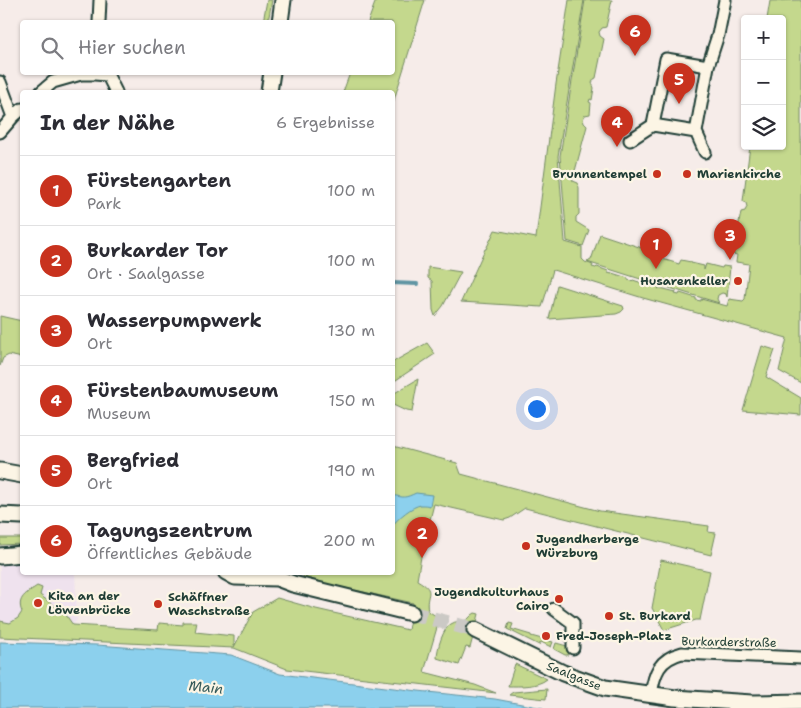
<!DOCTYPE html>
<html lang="de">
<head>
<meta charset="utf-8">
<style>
	body { margin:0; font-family:"Shantell Sans",sans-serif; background:#f2f2f3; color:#2b2b33 }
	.controls { position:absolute; right:15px; top:15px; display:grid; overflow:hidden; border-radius:5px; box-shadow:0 1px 4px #0004 }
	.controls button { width:45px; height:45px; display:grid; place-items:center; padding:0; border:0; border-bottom:1px solid #e1e1e2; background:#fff; color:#2b2b33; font:25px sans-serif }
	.you { position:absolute; left:536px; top:408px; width:18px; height:18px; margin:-12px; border:4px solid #fff; border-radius:50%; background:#1a73e8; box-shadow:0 0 0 8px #1a73e833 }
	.badge { display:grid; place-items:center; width:32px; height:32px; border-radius:50%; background:#c8321e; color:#fff; font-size:16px; font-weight:700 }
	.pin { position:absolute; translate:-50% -41px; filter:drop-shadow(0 1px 2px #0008) }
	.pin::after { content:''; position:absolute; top:26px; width:18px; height:15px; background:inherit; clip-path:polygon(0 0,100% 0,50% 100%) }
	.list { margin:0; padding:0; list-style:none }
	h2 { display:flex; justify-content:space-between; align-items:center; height:65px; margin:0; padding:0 20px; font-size:21px }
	h2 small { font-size:16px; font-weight:400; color:#7c7c81 }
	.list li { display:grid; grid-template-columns:32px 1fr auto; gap:15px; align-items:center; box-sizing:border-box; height:70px; padding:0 20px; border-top:1px solid #e1e1e2 }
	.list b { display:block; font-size:19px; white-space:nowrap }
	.list p { margin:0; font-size:16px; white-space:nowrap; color:#7c7c81 }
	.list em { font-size:16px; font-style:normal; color:#7c7c81 }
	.icon { flex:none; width:28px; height:28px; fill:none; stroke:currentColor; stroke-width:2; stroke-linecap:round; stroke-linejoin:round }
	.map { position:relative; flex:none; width:801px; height:708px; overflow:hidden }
	.search { position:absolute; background:#fff; box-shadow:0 1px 4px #0004; left:20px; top:20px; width:375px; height:55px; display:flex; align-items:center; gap:12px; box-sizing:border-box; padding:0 18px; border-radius:5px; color:#7c7c81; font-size:19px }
	.panel { position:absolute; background:#fff; box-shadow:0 1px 4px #0004; left:20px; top:90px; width:375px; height:485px; border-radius:5px }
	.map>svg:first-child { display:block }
	.built { fill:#efe2ee }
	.green { fill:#c4d88d; stroke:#728a60 }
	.water { fill:#8cd0ed; stroke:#6095a3 }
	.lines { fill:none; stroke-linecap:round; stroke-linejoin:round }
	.stream { stroke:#6095a3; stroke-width:4 }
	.major-tunnel { stroke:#cbc9c5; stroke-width:15; stroke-dasharray:15 8; stroke-linecap:butt }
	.minor-casing { stroke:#1f3d34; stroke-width:15 }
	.major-casing { stroke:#1f3d34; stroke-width:19 }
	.minor { stroke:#fcf5e5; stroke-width:11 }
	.major { stroke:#fcf5e5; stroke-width:15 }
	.poi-dot { fill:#c8321e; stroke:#fcf5e5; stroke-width:2 }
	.labels { text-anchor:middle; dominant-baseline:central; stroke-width:4.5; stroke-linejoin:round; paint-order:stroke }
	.poi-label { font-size:12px; font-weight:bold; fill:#1f3d34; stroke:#fcf5e5; text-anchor:start }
	.street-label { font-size:12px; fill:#1f3d34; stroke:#fcf5e5 }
	.water-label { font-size:14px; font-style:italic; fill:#355a59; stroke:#fcf5e5 }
</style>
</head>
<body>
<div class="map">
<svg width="801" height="708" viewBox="0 0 801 708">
	<rect width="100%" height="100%" fill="#f6ece9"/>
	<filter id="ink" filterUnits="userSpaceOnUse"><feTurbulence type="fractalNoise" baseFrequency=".02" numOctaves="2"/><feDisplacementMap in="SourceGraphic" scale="10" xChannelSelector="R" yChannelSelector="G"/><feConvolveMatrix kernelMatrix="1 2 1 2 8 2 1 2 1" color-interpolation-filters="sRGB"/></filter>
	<g filter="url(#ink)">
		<path class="built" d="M22,561V572L75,573L77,620L59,640L0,637V562Z"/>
		<path class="green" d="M267,0H272L268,22H263Z
			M376,0H425L393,103L392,92H343L350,73L392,72V22H368Z
			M569,0H584L558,156L565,242L582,247V259L585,262L593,265L592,267L596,268L597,267L608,271V273L612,274V273L628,278V280L632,281L633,280L648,285L649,287L650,282L587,262L591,260L600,234L648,250L646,254L679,264L681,260L691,262V263L704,266V270L706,264L722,268L723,266L730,267L727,297L726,294L722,293L718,295L717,299L719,303L660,285L658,289L660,288L676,292L675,294L679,295L680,293L696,298V300L701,301V299L727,306L729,299L743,301L745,299L749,264L736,262L737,255L733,254L741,212L745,211L747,207L746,203L743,201L750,146H782V19H767L770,1L801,0V383L779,371L787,338L643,298L553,270L542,307L461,302L485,249H486L495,230L536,238L556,84Z
			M585,0H612L606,27L602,28L599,32L600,36L604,39L596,78L594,79L592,83L594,88L592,100L590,99L589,102L591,103L590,114L585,115L583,119L584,123L587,126L575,171C571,174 571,177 573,181L578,183L579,188V214L576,217V222L589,230L583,246L567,241L560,156Z
			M428,267L461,272L443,306L435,316L433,310L432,281L428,278Z
			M557,285L623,306L624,309L621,312L616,314L549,319Z
			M0,316L22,321V358L9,355L3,358L0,366Z
			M427,343L435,354L393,382V362Z
			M762,346L775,350L766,377L801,398V415L743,410Z
			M418,379L412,412L406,411L393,405V394Z
			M393,446L457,463L461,474L600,511L709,526L708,532L716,533L711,555L525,508L510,518L504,520L434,504L422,551L417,580C438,592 424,593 428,611L436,616L438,624L424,672L475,685L496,693L287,669L234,648L0,637V621L10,623L18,618L22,612C16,598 27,593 37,586L42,588L40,595L66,615L73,625L158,630L159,623L183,625V622H197L195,632L234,636V647L253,612L277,598L316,609L408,630L413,603L323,583L303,577L305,572H392Z
			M0,538H22V544L0,545Z
			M661,560L710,571L700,620H696L664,630L652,608Z
			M475,613L479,614L470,648L466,647L459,665L437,658C437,649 443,628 451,624C455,621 462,621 467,620L472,615Z
			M509,623L513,624L511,629L531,635V636L553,642L551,647L541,642L539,645L507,629Z
			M556,643L567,646L570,651L568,655H565L554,649Z
			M515,664L547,679C537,687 520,686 508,686Z
			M547,689L546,699L509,695L513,692Z"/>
		<path class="water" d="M416,493L432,495L430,506C427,505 424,505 421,505C412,506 398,518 393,525V495C404,498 405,498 416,493Z
			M0,642L97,645L231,655L280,674L418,691L495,699L543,708H0Z"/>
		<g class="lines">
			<path class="stream" d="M392,283L417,284"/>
			<path class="major-tunnel" d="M411,613L475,630"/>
			<defs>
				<path id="minor" d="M99,22L100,0
					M708,66L666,59L653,125L696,132L708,66L718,35L725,0
					M106,72L116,92
					M0,82L13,117
					M41,92L53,82L81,74H95L107,75
					M0,132L13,117L22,109
					M696,132L705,152
					M630,140L653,125
					M554,609L573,623V648
					M651,695C654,673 659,659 682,653L801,658"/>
				<path id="major" d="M280,22L283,0
					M269,92L272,72
					M0,471L22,475
					M0,515L22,516
					M0,556L22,554
					M226,572L235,577L277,578
					M268,572L277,578L293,584L411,613
					M475,630L563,673L605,688L675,698L752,703L801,702"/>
			</defs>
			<use href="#minor" class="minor-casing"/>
			<use href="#major" class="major-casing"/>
			<use href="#minor" class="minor"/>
			<use href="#major" class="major"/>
		</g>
	</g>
	<g class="poi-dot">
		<circle cx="657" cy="174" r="5"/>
		<circle cx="687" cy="174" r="5"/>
		<circle cx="738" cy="281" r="5"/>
		<circle cx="526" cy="546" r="5"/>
		<circle cx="559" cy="599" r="5"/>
		<circle cx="38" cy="603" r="5"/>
		<circle cx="158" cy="604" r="5"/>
		<circle cx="609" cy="616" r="5"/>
		<circle cx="546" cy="636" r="5"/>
	</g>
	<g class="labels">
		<g class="poi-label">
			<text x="647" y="174" text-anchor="end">Brunnentempel</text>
			<text x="697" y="174">Marienkirche</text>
			<text x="728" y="281" text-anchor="end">Husarenkeller</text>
			<text x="536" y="539">Jugendherberge<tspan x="536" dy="14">Würzburg</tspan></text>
			<text x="549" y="592" text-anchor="end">Jugendkulturhaus<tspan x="549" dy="14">Cairo</tspan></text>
			<text x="48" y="596">Kita an der<tspan x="48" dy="14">Löwenbrücke</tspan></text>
			<text x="168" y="597">Schäffner<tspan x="168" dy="14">Waschstraße</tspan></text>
			<text x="619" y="616">St. Burkard</text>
			<text x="556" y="636">Fred-Joseph-Platz</text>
		</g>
		<g class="street-label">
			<text transform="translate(729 642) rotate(1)">Burkarderstraße</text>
			<text transform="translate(574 676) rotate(22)">Saalgasse</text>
		</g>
		<g class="water-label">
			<text transform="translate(206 687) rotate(6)">Main</text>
		</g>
	</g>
</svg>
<div class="controls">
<button>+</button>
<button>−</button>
<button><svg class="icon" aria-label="layers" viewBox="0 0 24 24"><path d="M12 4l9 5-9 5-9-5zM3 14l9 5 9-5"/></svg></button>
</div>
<div class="you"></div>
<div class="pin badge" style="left:656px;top:269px">1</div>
<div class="pin badge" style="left:422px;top:558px">2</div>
<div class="pin badge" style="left:730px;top:260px">3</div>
<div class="pin badge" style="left:617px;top:147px">4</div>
<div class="pin badge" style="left:679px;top:104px">5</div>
<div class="pin badge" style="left:635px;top:56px">6</div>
<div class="search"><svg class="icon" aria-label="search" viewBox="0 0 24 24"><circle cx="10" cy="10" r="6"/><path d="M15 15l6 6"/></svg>Hier suchen</div>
<section class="panel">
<h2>In der Nähe<small>6 Ergebnisse</small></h2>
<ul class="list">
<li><span class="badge">1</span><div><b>Fürstengarten</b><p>Park</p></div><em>100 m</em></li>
<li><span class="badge">2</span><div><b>Burkarder Tor</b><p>Ort · Saalgasse</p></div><em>100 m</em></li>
<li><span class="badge">3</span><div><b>Wasserpumpwerk</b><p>Ort</p></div><em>130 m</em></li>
<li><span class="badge">4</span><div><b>Fürstenbaumuseum</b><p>Museum</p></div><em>150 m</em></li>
<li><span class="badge">5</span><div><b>Bergfried</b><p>Ort</p></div><em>190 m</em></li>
<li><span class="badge">6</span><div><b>Tagungszentrum</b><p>Öffentliches Gebäude</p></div><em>200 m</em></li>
</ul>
</section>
</div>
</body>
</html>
